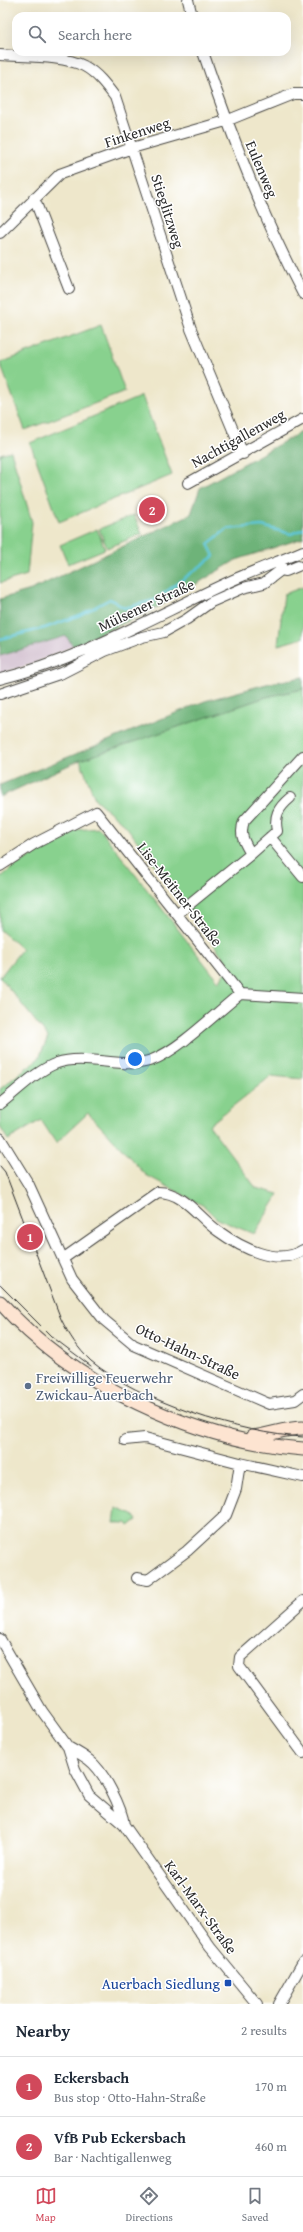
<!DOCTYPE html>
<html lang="en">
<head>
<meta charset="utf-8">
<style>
	body { margin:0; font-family:"Gentium Book Plus",serif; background:#f2f2f3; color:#1f2937 }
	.you { position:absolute; left:135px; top:1059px; width:14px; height:14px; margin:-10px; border:3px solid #fff; border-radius:50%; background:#1a73e8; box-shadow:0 0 0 6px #1a73e833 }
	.badge { display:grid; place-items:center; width:26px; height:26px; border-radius:50%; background:#d1495b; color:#fff; font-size:13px; font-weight:700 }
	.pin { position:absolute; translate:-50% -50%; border:2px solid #fff; box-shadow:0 1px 4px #0006 }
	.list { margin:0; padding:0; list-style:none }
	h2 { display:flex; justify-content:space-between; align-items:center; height:52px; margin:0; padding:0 16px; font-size:17px }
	h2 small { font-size:13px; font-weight:400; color:#747a83 }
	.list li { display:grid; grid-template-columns:26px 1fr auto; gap:12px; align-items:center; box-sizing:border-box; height:60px; padding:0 16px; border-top:1px solid #e0e1e3 }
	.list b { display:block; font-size:15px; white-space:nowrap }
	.list p { margin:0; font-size:13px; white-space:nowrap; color:#747a83 }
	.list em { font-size:13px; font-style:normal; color:#747a83 }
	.icon { flex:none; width:22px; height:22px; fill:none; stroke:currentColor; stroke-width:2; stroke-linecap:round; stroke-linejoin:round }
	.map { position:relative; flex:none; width:303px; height:2004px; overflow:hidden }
	.search { position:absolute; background:#fff; box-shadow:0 4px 16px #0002; left:12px; right:12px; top:12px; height:44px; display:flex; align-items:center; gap:10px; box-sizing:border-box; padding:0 14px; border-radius:12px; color:#747a83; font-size:15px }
	.sheet { height:172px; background:#fff }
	nav { display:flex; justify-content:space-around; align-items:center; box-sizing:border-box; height:56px; border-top:1px solid #e0e1e3; background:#fff; font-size:11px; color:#747a83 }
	nav a { display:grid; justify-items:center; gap:2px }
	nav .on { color:#d1495b }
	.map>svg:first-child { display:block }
	.industrial { fill:#d0bdcd }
	.green { fill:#88d18e; stroke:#5a7e5c }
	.forest { fill:#6eb379; stroke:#4c6f52 }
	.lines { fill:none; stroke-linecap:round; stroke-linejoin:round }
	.stream { stroke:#5dc6d8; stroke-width:2.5 }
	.street-casing { stroke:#484743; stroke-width:12 }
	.secondary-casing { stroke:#484743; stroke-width:15 }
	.street { stroke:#fff; stroke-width:10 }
	.secondary { stroke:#fde4d1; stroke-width:13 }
	.tram { stroke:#2b2b2b; stroke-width:1 }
	.service-dot { fill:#5c6f8a; stroke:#fff; stroke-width:1.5 }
	.transit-dot { fill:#1a4fb4; stroke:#fff; stroke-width:1.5 }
	.labels { text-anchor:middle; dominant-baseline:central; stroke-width:3; stroke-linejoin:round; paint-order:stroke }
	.street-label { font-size:15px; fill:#2b2b2b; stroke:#fff }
	.service-label { font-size:15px; fill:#4e5e75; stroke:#fff; text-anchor:start }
	.transit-label { font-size:15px; fill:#164399; stroke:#fff; text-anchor:end }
</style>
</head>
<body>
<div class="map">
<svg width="303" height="2004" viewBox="0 0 303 2004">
	<rect width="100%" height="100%" fill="#fff"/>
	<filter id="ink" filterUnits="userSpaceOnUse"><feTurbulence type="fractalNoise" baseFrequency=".025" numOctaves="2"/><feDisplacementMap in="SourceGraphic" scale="8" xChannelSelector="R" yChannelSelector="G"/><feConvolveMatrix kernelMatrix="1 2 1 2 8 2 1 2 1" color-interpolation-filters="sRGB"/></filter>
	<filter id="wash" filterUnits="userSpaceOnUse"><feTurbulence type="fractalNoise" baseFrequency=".012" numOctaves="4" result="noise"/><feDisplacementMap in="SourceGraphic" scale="16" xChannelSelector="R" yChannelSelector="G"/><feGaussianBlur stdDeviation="0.9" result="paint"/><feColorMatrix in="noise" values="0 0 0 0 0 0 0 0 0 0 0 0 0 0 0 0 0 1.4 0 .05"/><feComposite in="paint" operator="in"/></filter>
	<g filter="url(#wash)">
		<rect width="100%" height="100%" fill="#eee7cb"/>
		<path class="industrial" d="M67,635L73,646L30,665L0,673V656Z"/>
		<path class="green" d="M101,325L125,392L25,430L0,363Z
			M142,396L172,475L59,522L30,443Z
			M11,451L32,522L27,575L0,583V454Z
			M134,515L142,534L107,548L99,529Z
			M97,529L105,549L68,564L60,545Z
			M303,587V638L278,645L284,594Z
			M303,689V1079L271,1076L209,1125L256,1188L279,1194L254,1234L217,1219L204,1206L146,1175L88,1113L56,1143L41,1120L8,1140L0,1127V1089L39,1058L48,1037L0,977L22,949L0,930V878L13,867L76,830L99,828L219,982L229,965L126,826L95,799L80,760L266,697Z
			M116,1508L133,1515L137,1520L129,1526L127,1523H114Z"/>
		<path class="forest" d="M303,431V538L236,560L155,609L73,646L66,636L0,656V599L31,590L191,514L200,488Z
			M303,677V689L266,697L80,760L0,797V785L205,701L270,683Z"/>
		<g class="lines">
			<path class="stream" d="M0,639L45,628L80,615L110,599L124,608L155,600L214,556L208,544L227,529L262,526L291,534L303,529"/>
		</g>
	</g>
	<g filter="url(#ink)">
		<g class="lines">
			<defs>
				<path id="street" d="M188,0L192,16
					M203,52C231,135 262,216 303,294
					M0,55C23,57 63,55 84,66C97,73 106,85 115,97L191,329L243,454
					M34,198L69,289
					M0,233L60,174L132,148L226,121L293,94H303
					M188,483L303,419
					M281,570L286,571L298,566
					M0,679C82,659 156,615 233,580C256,570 280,561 303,551
					M0,694L62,673L105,651L142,637L164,632L187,619L211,602L243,588L264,583L281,570V560
					M270,837L303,877
					M251,854C244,842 239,835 244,821L303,756
					M0,866L34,844L96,812L240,994
					M177,914L251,854L277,831C274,816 278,808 290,798
					M0,1104C18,1090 36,1071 57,1063C86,1053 124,1070 152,1060C179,1050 216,1013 240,994L303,998
					M0,1138L29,1185L72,1279L104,1320L134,1345L269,1404L295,1400L303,1394
					M64,1258L158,1192C184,1192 198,1217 218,1231C240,1247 277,1267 303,1250
					M125,1440L145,1438L240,1463L303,1477
					M137,1578L148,1580L187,1551L226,1515L236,1489L240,1463
					M303,1601L240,1657L239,1666L303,1753
					M0,1639L42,1711L68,1747L75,1769L89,1795L124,1825L210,1947L257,2004
					M68,1747C75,1751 83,1755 89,1760C104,1771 122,1808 124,1825
					M279,2004L303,1962"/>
				<path id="secondary" d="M0,1302C72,1384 195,1441 303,1449
					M252,1437C269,1435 286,1428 303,1428"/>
			</defs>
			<use href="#street" class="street-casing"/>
			<use href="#secondary" class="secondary-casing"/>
			<use href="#street" class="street"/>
			<use href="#secondary" class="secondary"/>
			<path class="tram" d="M0,1166L5,1172L61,1319C69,1335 78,1349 91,1361C139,1401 241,1434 303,1437
				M0,1285L51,1336L91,1366"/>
		</g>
	</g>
	<circle class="service-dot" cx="28" cy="1386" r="4"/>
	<rect class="transit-dot" x="224" y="1979" width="8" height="8" rx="2"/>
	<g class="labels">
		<g class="street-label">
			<text transform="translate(137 132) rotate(-18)">Finkenweg</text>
			<text transform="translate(262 169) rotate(67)">Eulenweg</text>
			<text transform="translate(168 211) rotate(72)">Stieglitzweg</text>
			<text transform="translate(238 438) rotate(-29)">Nachtigallenweg</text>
			<text transform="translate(146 605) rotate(-25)">Mülsener Straße</text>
			<text transform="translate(180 894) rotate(52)">Lise-Meitner-Straße</text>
			<text transform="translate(188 1351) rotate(25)">Otto-Hahn-Straße</text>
			<text transform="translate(201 1907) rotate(54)">Karl-Marx-Straße</text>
		</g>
		<g class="service-label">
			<text x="36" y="1377">Freiwillige Feuerwehr<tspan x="36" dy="17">Zwickau-Auerbach</tspan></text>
		</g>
		<g class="transit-label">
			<text x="220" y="1983">Auerbach Siedlung</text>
		</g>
	</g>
</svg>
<div class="you"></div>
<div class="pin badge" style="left:30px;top:1237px">1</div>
<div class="pin badge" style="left:152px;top:510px">2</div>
<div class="search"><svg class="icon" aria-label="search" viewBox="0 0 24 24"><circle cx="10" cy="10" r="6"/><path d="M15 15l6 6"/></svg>Search here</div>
</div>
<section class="sheet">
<h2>Nearby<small>2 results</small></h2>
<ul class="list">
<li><span class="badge">1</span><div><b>Eckersbach</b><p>Bus stop · Otto-Hahn-Straße</p></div><em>170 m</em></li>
<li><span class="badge">2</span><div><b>VfB Pub Eckersbach</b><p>Bar · Nachtigallenweg</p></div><em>460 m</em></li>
</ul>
</section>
<nav>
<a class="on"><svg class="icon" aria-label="map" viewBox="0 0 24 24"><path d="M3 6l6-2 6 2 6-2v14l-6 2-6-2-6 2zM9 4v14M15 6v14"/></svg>Map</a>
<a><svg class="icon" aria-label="directions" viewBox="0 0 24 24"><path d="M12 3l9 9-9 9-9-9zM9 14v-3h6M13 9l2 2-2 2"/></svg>Directions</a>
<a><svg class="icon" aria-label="saved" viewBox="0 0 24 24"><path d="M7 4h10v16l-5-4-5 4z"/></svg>Saved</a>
</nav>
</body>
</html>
